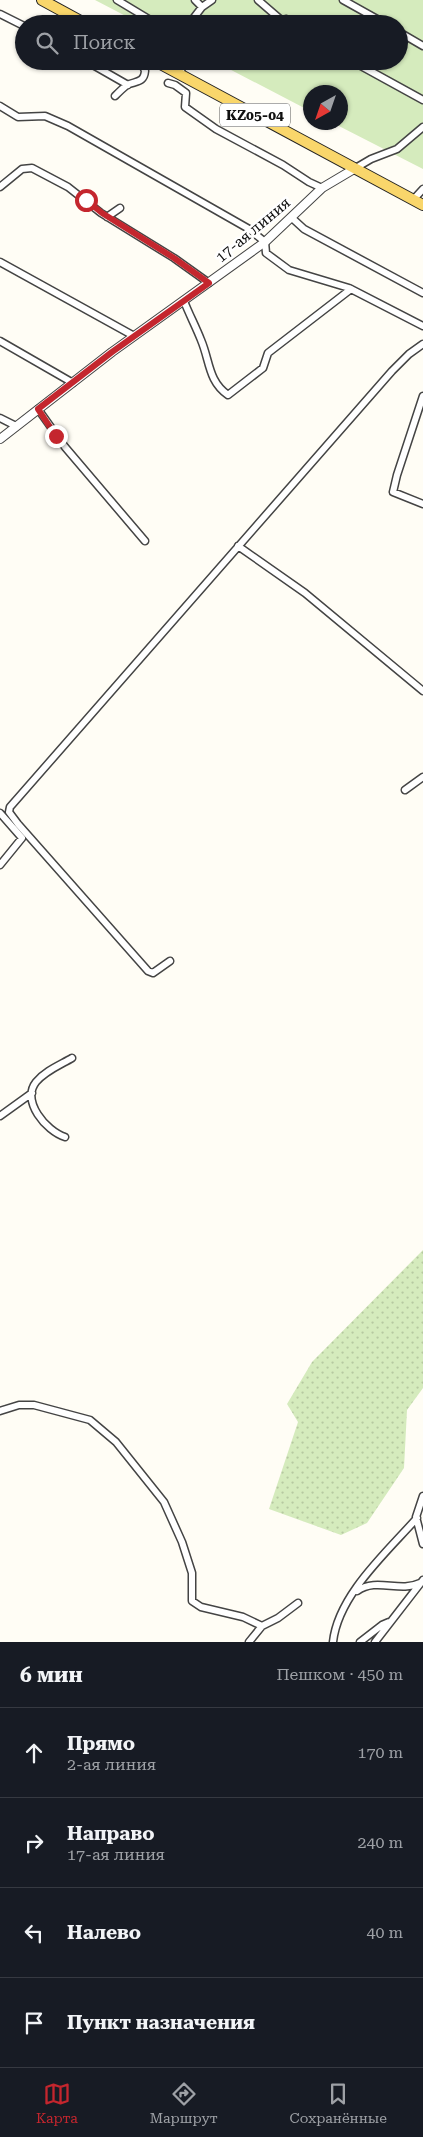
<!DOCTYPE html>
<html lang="ru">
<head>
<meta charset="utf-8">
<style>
	body { margin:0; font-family:"Roboto Serif",serif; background:#20242c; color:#f1f3f6 }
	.compass { position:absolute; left:303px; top:85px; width:45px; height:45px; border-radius:50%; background:#171b24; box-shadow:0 1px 4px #0004; rotate:220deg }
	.stop { position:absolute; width:15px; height:15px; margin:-11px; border:4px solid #c4262e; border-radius:50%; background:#fff }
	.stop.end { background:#c4262e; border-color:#fff; box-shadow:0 1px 5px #0008 }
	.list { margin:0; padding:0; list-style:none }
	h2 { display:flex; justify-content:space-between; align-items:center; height:65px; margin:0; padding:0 20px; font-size:21px }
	h2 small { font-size:16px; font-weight:400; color:#9ea1a6 }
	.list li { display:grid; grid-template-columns:32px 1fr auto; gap:15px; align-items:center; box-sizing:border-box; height:90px; padding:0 20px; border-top:1px solid #363941 }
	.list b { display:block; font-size:19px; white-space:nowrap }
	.list p { margin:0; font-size:16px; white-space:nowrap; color:#9ea1a6 }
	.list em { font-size:16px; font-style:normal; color:#9ea1a6 }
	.icon { flex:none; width:28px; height:28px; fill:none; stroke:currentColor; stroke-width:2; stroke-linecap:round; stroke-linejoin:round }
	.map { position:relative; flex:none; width:423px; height:1642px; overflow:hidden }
	.search { position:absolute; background:#171b24; box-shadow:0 1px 4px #0004; left:15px; right:15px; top:15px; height:55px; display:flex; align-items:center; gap:12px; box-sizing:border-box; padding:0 18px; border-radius:28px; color:#9ea1a6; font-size:19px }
	.sheet { height:425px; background:#171b24 }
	nav { display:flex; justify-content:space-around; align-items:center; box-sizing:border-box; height:70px; border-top:1px solid #363941; background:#171b24; font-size:14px; color:#9ea1a6 }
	nav a { display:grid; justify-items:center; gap:2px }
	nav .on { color:#c4262e }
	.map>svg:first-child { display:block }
	.grass { fill:url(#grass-dots) }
	.garden { fill:#d5ebbd }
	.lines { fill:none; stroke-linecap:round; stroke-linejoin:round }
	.minor-casing { stroke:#444; stroke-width:9 }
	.tertiary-casing { stroke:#444; stroke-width:10 }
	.primary-casing { stroke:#222; stroke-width:12 }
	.minor { stroke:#fff; stroke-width:6 }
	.tertiary { stroke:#fff; stroke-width:8 }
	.primary { stroke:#f9d66b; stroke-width:10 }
	.route { stroke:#c4262e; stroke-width:6 }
	.labels { text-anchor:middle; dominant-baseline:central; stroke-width:5; stroke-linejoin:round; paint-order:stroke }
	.shield { fill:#fff; stroke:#585858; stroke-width:1 }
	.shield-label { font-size:14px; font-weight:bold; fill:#111 }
	.street-label { font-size:15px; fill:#111; stroke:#fff }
</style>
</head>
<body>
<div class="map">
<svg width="423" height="1642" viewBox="0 0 423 1642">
	<defs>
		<pattern id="grass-dots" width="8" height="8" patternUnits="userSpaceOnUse" patternTransform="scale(1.25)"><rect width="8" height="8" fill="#d5ebbd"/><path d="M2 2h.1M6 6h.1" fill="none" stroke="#b6c8a1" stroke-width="1.8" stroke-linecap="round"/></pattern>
	</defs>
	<rect width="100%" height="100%" fill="#fffdf5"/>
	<path class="grass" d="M423,1250V1388L407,1410L404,1468L367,1523L341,1535L269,1509L298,1422L287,1404L312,1362Z"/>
	<path class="garden" d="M95,0H423V169L333,123L340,122V92H310V111L214,61H399V24H141Z"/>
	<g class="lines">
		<defs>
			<path id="minor" d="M117,0L157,24
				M195,0L202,7
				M258,0L280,19L283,21L286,19
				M343,0L386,24
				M0,14L24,26
				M295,23L296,24
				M189,24L202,7L212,0
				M399,32L423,46
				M86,61L128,85
				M352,61L423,100
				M180,74L184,61
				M168,83L175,85L186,93L185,107L216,129L283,165L309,182L322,188
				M115,96C118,93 123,88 127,85C136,81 144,83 145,71L141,61
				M0,106L18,117L45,116L68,126L249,229L265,242L266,253L289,270L349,288L423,326
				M354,169L371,159L397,149L423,127
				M0,187L22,169L32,168L68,187L101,213L174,258L209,283
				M413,200L423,189
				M107,217L120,208
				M292,218L304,229L423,293
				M0,262L134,336
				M184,301C189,314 196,327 201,340C210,361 208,381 228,395L263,368L268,353L351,289
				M0,341L73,383
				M423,396L397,475L393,492L423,504
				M38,409L65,447L145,541
				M0,418L16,426
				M238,546L305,593L423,691
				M405,790L423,777
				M0,813L22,838L0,865
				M170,961L153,973L148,971L18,824L9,812L10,807L392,371L409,354L423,344
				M0,1116L32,1093
				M65,1137C46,1131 21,1101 36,1082C45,1071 60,1065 72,1058
				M0,1411L19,1405H34L90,1420L116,1442L164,1502L182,1542L192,1573V1601L201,1607L243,1617L262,1626
				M423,1496L416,1517L423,1544
				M357,1591C377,1577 399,1593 420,1583
				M249,1642L262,1626L278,1618L298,1603
				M333,1642C338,1595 387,1552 417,1518
				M360,1642L382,1625L389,1622
				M375,1642L423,1580"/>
			<path id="tertiary" d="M0,439L112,352L265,242L322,188L354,169"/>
			<path id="primary" d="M42,0L86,24
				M155,61L423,205"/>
		</defs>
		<use href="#minor" class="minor-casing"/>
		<use href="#tertiary" class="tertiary-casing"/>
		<use href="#primary" class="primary-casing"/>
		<use href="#minor" class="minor"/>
		<use href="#tertiary" class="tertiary"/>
		<use href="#primary" class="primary"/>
	</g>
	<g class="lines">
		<path class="route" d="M56,436L38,409L112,352L209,283L174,258L102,213L86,200"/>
	</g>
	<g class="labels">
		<rect class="shield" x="220" y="103.5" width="70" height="23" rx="4"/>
		<g class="shield-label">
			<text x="255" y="115">KZ05-04</text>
		</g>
		<g class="street-label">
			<text transform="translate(253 230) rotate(-40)">17-ая линия</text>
		</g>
	</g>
</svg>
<svg class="compass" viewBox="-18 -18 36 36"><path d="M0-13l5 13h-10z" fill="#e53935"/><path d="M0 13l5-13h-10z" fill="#9ea1a6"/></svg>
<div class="stop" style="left:86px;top:200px"></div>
<div class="stop end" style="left:56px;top:436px"></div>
<div class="search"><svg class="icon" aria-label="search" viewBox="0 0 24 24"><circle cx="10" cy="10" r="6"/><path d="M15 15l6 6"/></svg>Поиск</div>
</div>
<section class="sheet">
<h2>6 мин<small>Пешком · 450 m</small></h2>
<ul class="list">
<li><svg class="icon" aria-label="ahead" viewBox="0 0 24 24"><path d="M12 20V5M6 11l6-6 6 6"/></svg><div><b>Прямо</b><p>2-ая линия</p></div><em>170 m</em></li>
<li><svg class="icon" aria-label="right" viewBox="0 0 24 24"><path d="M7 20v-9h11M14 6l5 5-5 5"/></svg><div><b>Направо</b><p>17-ая линия</p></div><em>240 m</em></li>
<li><svg class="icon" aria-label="left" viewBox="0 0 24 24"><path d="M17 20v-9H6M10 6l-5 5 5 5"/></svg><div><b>Налево</b></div><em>40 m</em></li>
<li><svg class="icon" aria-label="arrive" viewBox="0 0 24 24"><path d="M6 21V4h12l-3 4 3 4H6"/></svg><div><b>Пункт назначения</b></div></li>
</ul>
</section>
<nav>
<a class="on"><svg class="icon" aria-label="map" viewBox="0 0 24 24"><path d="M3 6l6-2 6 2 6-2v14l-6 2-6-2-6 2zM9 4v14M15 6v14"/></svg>Карта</a>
<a><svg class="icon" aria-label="directions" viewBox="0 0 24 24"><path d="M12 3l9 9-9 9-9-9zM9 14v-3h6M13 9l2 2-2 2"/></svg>Маршрут</a>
<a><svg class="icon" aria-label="saved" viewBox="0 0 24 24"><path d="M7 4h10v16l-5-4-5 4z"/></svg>Сохранённые</a>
</nav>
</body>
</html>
